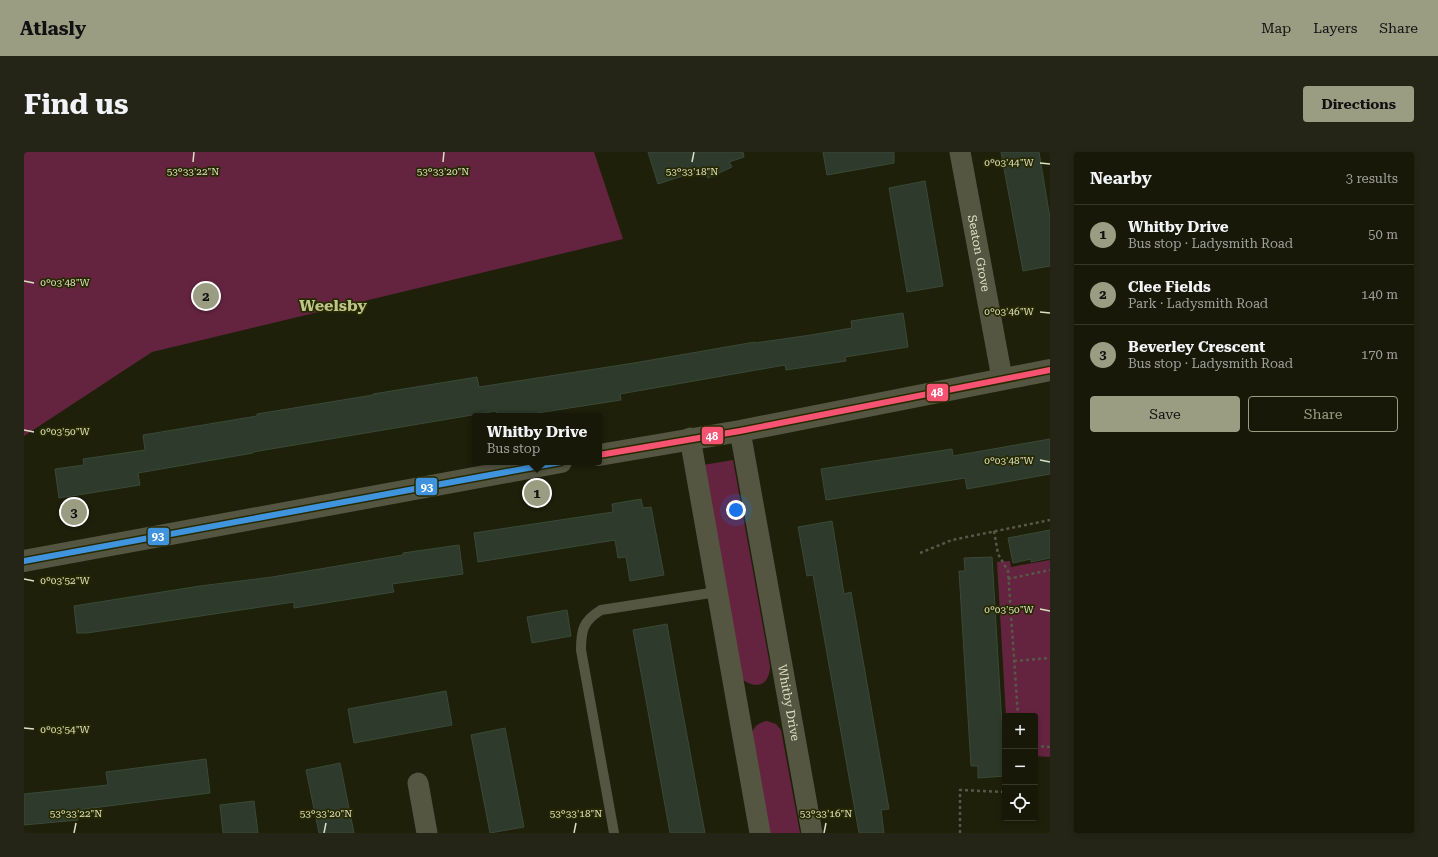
<!DOCTYPE html>
<html lang="en">
<head>
<meta charset="utf-8">
<style>
	body { margin:0; font-family:"Roboto Serif",serif; background:#242516; color:#f1f3f6 }
	.controls { position:absolute; right:12px; bottom:12px; display:grid; overflow:hidden; border-radius:4px; box-shadow:0 2px 6px #0003 }
	.controls button { width:36px; height:36px; display:grid; place-items:center; padding:0; border:0; border-bottom:1px solid #363729; background:#171808; color:#f1f3f6; font:20px sans-serif }
	.you { position:absolute; left:712px; top:358px; width:14px; height:14px; margin:-10px; border:3px solid #fff; border-radius:50%; background:#1a73e8; box-shadow:0 0 0 6px #1a73e833 }
	.badge { display:grid; place-items:center; width:26px; height:26px; border-radius:50%; background:#9a9d82; color:#111; font-size:13px; font-weight:700 }
	.pin { position:absolute; translate:-50% -50%; border:2px solid #fff; box-shadow:0 1px 4px #0006 }
	.popup { position:absolute; left:448px; top:261px; width:130px; height:52px; box-sizing:border-box; display:grid; place-content:center; border-radius:4px; background:#171808; filter:drop-shadow(0 1px 3px #0005); font-size:13px; white-space:nowrap; color:#9ea09c }
	.popup b { font-size:15px; color:#f1f3f6 }
	.popup::after { content:''; position:absolute; left:50%; top:100%; margin-left:-8px; border:8px solid transparent; border-top-color:#171808 }
	.list { margin:0; padding:0; list-style:none }
	h2 { display:flex; justify-content:space-between; align-items:center; height:52px; margin:0; padding:0 16px; font-size:17px }
	h2 small { font-size:13px; font-weight:400; color:#9ea09c }
	.list li { display:grid; grid-template-columns:26px 1fr auto; gap:12px; align-items:center; box-sizing:border-box; height:60px; padding:0 16px; border-top:1px solid #363729 }
	.list b { display:block; font-size:15px; white-space:nowrap }
	.list p { margin:0; font-size:13px; white-space:nowrap; color:#9ea09c }
	.list em { font-size:13px; font-style:normal; color:#9ea09c }
	.actions { display:flex; gap:8px; padding:12px 16px }
	.actions a { flex:1; padding:9px 0; border:1px solid #9a9d82; border-radius:4px; text-align:center; font-size:14px; color:#9a9d82 }
	.actions .main { background:#9a9d82; color:#111 }
	.icon { flex:none; width:22px; height:22px; fill:none; stroke:currentColor; stroke-width:2; stroke-linecap:round; stroke-linejoin:round }
	.map { position:relative; flex:none; width:1026px; height:681px; overflow:hidden; border-radius:4px }
	header { display:flex; align-items:center; gap:24px; box-sizing:border-box; height:56px; padding:0 20px; background:#9a9d82; color:#111 }
	header strong { font-size:19px }
	nav { display:flex; gap:22px; margin-inline-start:auto; font-size:14px }
	.intro { display:flex; align-items:center; justify-content:space-between; box-sizing:border-box; height:96px; padding:0 24px }
	h1 { margin:0; font-size:28px }
	.button { padding:10px 18px; border-radius:4px; background:#9a9d82; color:#111; font-size:14px; font-weight:700 }
	main { display:flex; gap:24px; padding:0 24px }
	aside { flex:1; background:#171808; border-radius:4px; box-shadow:0 2px 6px #0003 }
	.map>svg:first-child { display:block }
	.green { fill:#642440 }
	.building { fill:#2e3a2c; stroke:#3a4939 }
	.lines { fill:none; stroke-linecap:round; stroke-linejoin:round }
	.path { stroke:#575847; stroke-width:2.5; stroke-dasharray:3 3; stroke-linecap:butt }
	.service { stroke:#545641; stroke-width:10 }
	.minor { stroke:#545641; stroke-width:21 }
	.tertiary { stroke:#545641; stroke-width:22 }
	.bus-1-casing { stroke:#272a00; stroke-width:9 }
	.bus-2-casing { stroke:#272a00; stroke-width:9 }
	.bus-1 { stroke:#f65372; stroke-width:6 }
	.bus-2 { stroke:#4094de; stroke-width:6 }
	.ticks { fill:none; stroke:#dde1c3; stroke-width:1.5 }
	.labels { text-anchor:middle; dominant-baseline:central; stroke-width:3.5; stroke-linejoin:round; paint-order:stroke }
	.street-label { font-size:12px; fill:#dde1c3; stroke:#272a00 }
	.district-label { font-size:16px; font-weight:bold; fill:#bec589; stroke:#272a00 }
	.ticks-label { font-size:10px; text-anchor:middle; fill:#dde1c3; stroke:#272a00; stroke-width:3.5; stroke-linejoin:round; paint-order:stroke }
	.line-badge { stroke:#272a00; stroke-width:1.5 }
	.badge-label { font-size:11px; text-anchor:middle; font-weight:bold; fill:#fff }
</style>
</head>
<body>
<header>
<strong>Atlasly</strong>
<nav><a>Map</a><a>Layers</a><a>Share</a></nav>
</header>
<div class="intro"><h1>Find us</h1><a class="button">Directions</a></div>
<main>
<div class="map">
<svg width="1026" height="681" viewBox="0 0 1026 681">
	<rect width="100%" height="100%" fill="#1f200a"/>
	<path class="green" d="M0,0H570L599,87L128,200L0,284Z
		M709,308L746,514C746,532 733,539 718,527L679,313Z
		M1026,408V605L1011,604V564H982L973,410L986,409L987,415Z
		M743,569L752,572L757,578L776,681H744L727,585C729,575 733,571 743,569Z"/>
	<path class="building" d="M624,0H719L720,5L705,10L708,15L684,26L680,17L634,32Z
		M799,0H870V11L803,23Z
		M977,0H1015L1026,66V114L999,119Z
		M901,29L919,134L883,140L865,36Z
		M879,161L884,195L821,205L822,209L762,218L761,213L596,242L597,248L526,259L494,264H473L472,259L229,300V301L114,321L116,333L35,346L31,317L60,313L59,307L121,298L119,283L233,264V262L349,243V242L453,225L455,235L610,211L731,190V191L787,183L828,176L827,169Z
		M1026,287V322L943,337L941,326L802,348L797,317L928,297L929,304Z
		M617,347L619,356L627,355L640,423L606,429L602,405L594,406L591,388L454,410L450,381L589,360L588,352Z
		M808,369L820,442L827,440L865,657L857,658L860,681H835L789,423L783,424L774,375Z
		M1026,378V406L1007,410V407L989,411L984,386Z
		M435,393L439,422L368,432L370,440L270,456V450L63,481H53L50,454L176,434L248,425L379,403V401Z
		M968,405L981,624L954,626V614H947L935,419H941L940,406Z
		M543,458L547,484L508,491L503,465Z
		M643,472L652,524L681,681H646L618,526L609,478Z
		M422,539L428,573L330,591L324,557Z
		M481,576L500,675L466,681L447,583Z
		M182,607L186,641L53,658L54,668L0,673V642L84,633L82,620Z
		M316,611L330,681H295L282,618Z
		M230,649L234,681H199L196,653Z"/>
	<g class="lines">
		<path class="path" d="M970,379L974,402L984,419L994,564
			M896,401L928,388L1026,368
			M984,427L1026,418
			M990,509L1026,506
			M1011,594L1026,595
			M936,681V638L981,640"/>
		<path class="service" d="M590,681L557,498C557,478 559,469 577,458L693,440"/>
		<g class="minor">
			<path id="s1" d="M936,0L978,226"/>
			<path id="s2" d="M716,279L788,681"/>
			<path d="M666,286L736,681"/>
			<path d="M394,631L403,681"/>
		</g>
		<path class="tertiary" d="M575,303L716,279L1026,218
			M0,409L537,310"/>
		<defs>
			<path id="bus-1" d="M575,303L716,279L1026,218"/>
			<path id="bus-2" d="M0,409L537,310"/>
		</defs>
		<use href="#bus-1" class="bus-1-casing"/>
		<use href="#bus-2" class="bus-2-casing"/>
		<use href="#bus-1" class="bus-1"/>
		<use href="#bus-2" class="bus-2"/>
	</g>
	<path class="ticks" d="M169,10L170,0M419,10L420,0M668,10L670,0M1016,11L1026,12M0,129L10,131M1016,160L1026,161M0,278L10,280M1016,308L1026,310M0,427L10,429M1016,457L1026,459M0,576L10,577M50,681L52,671M300,681L302,671M550,681L552,671M800,681L802,671"/>
	<g class="labels">
		<g class="street-label">
			<text stroke="none"><textPath href="#s1" startOffset="103">Seaton Grove</textPath></text>
			<text stroke="none"><textPath href="#s2" startOffset="276">Whitby Drive</textPath></text>
		</g>
		<g class="district-label">
			<text x="309" y="153">Weelsby</text>
		</g>
	</g>
	<g class="ticks-label">
		<text x="985" y="14">0°03'44"W</text>
		<text x="169" y="23">53°33'22"N</text>
		<text x="419" y="23">53°33'20"N</text>
		<text x="668" y="23">53°33'18"N</text>
		<text x="41" y="134">0°03'48"W</text>
		<text x="985" y="163">0°03'46"W</text>
		<text x="41" y="283">0°03'50"W</text>
		<text x="985" y="312">0°03'48"W</text>
		<text x="41" y="432">0°03'52"W</text>
		<text x="985" y="461">0°03'50"W</text>
		<text x="41" y="581">0°03'54"W</text>
		<text x="52" y="665">53°33'22"N</text>
		<text x="302" y="665">53°33'20"N</text>
		<text x="552" y="665">53°33'18"N</text>
		<text x="802" y="665">53°33'16"N</text>
	</g>
	<g class="line-badge">
		<rect x="902" y="231" width="23" height="19" rx="4" fill="#f65372"/>
		<rect x="677" y="274" width="23" height="19" rx="4" fill="#f65372"/>
		<rect x="391" y="325" width="23" height="19" rx="4" fill="#4094de"/>
		<rect x="123" y="375" width="23" height="19" rx="4" fill="#4094de"/>
	</g>
	<g class="badge-label">
		<text x="913" y="244">48</text>
		<text x="688" y="288">48</text>
		<text x="403" y="339">93</text>
		<text x="134" y="388">93</text>
	</g>
</svg>
<div class="controls">
<button>+</button>
<button>−</button>
<button><svg class="icon" aria-label="locate" viewBox="0 0 24 24"><circle cx="12" cy="12" r="6"/><path d="M12 2v4M12 18v4M2 12h4M18 12h4"/></svg></button>
</div>
<div class="you"></div>
<div class="pin badge" style="left:513px;top:341px">1</div>
<div class="popup"><b>Whitby Drive</b>Bus stop</div>
<div class="pin badge" style="left:182px;top:144px">2</div>
<div class="pin badge" style="left:50px;top:360px">3</div>
</div>
<aside>
<h2>Nearby<small>3 results</small></h2>
<ul class="list">
<li><span class="badge">1</span><div><b>Whitby Drive</b><p>Bus stop · Ladysmith Road</p></div><em>50 m</em></li>
<li><span class="badge">2</span><div><b>Clee Fields</b><p>Park · Ladysmith Road</p></div><em>140 m</em></li>
<li><span class="badge">3</span><div><b>Beverley Crescent</b><p>Bus stop · Ladysmith Road</p></div><em>170 m</em></li>
</ul>
<div class="actions"><a class="main">Save</a><a>Share</a></div>
</aside>
</main>
</body>
</html>
